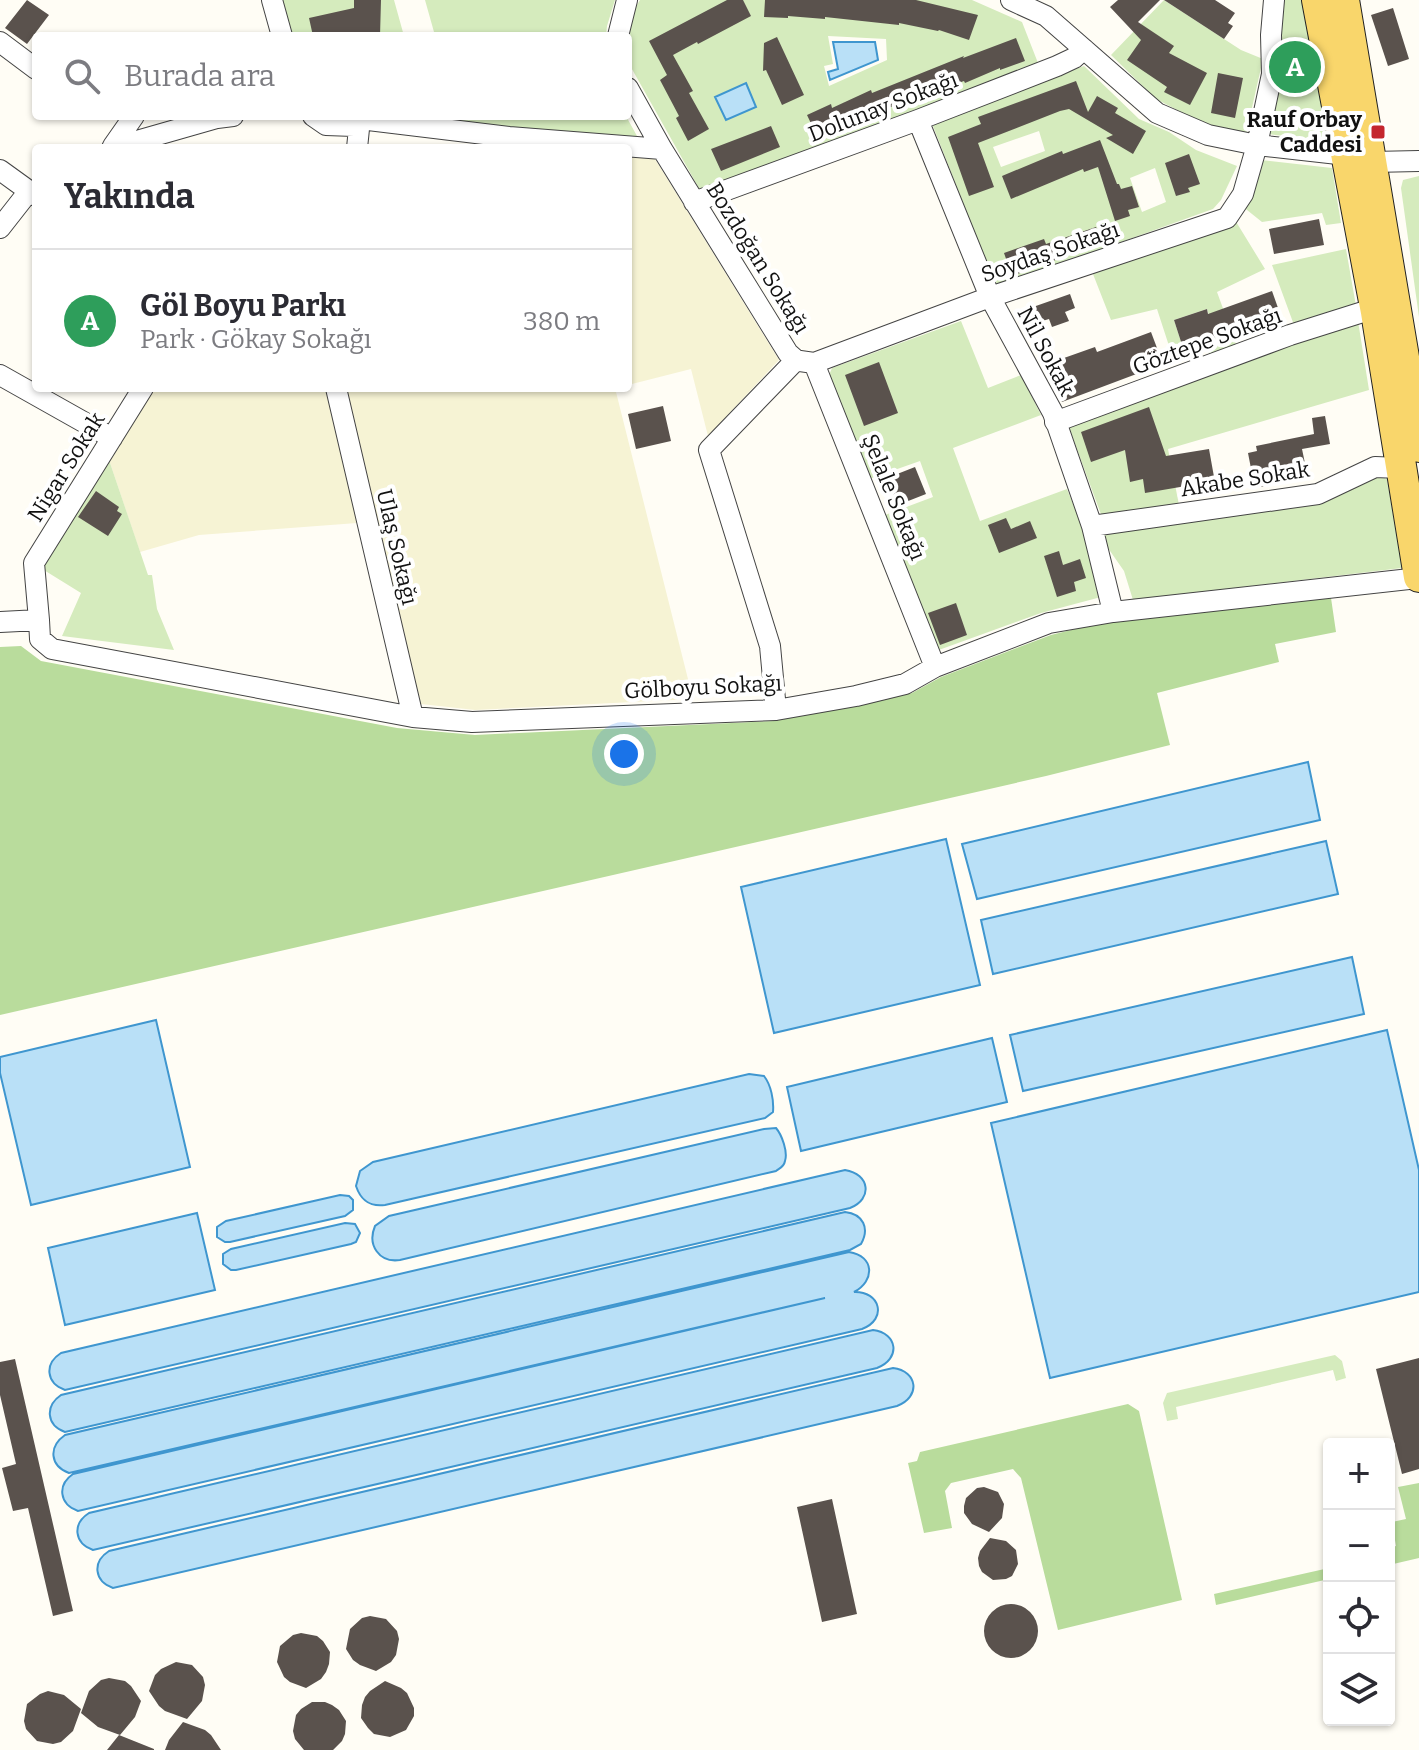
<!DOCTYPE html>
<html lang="tr">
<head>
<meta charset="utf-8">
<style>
	body { margin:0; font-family:Bitter,serif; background:#f2f2f3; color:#2b2b33 }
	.controls { position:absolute; right:24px; bottom:24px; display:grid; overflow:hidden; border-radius:8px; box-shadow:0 2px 6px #0004 }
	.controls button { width:72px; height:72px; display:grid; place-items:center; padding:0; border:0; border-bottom:2px solid #e1e1e2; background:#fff; color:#2b2b33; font:40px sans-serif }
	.you { position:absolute; left:624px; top:754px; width:28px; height:28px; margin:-20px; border:6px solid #fff; border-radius:50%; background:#1a73e8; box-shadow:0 0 0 12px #1a73e833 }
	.badge { display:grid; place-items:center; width:52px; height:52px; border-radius:50%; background:#c4262e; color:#fff; font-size:26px; font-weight:700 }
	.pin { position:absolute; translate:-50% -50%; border:4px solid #fff; box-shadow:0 2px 8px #0006 }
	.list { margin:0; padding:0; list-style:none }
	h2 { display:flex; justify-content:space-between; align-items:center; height:104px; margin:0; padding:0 32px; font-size:34px }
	h2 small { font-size:26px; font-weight:400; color:#7c7c81 }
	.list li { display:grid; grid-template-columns:52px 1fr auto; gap:24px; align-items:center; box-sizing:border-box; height:144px; padding:0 32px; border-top:2px solid #e1e1e2 }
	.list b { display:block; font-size:30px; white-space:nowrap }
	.list p { margin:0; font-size:26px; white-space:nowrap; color:#7c7c81 }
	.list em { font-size:26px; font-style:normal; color:#7c7c81 }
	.icon { flex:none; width:44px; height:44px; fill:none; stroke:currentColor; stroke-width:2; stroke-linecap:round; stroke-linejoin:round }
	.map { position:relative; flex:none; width:1419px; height:1750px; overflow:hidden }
	.search { position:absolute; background:#fff; box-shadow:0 2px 6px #0004; left:32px; top:32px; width:600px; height:88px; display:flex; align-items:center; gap:20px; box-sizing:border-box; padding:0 28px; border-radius:8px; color:#7c7c81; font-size:30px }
	.panel { position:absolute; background:#fff; box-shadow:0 2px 6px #0004; left:32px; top:144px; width:600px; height:248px; border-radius:8px }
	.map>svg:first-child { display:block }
	.farmland { fill:#f6f3d4 }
	.green { fill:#d5ebbd; fill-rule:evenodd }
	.forest { fill:#b9dc9c }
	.water { fill:#b9e0f7; stroke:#3f96cf; stroke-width:2 }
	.building { fill:#5a524d }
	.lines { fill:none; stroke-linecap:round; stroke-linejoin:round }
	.minor-casing { stroke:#444; stroke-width:22 }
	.primary-casing { stroke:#222; stroke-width:32 }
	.minor { stroke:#fff; stroke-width:20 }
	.primary { stroke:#f9d66b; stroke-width:30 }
	.poi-dot { fill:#c4262e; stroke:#fff; stroke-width:3 }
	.labels { text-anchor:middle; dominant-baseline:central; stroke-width:8; stroke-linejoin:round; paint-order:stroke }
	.street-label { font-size:22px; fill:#111; stroke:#fff }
	.poi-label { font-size:22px; font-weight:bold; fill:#111; stroke:#fff; text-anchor:end }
</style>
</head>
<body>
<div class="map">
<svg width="1419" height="1750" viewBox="0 0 1419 1750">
	<rect width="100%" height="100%" fill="#fffdf5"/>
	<path class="farmland" d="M628,157L655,159L779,360L708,436L691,369L628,385Z
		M151,388H328L357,523L199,535L140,552L108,457Z
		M343,388H615L693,699L475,710L421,704Z"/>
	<path class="green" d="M280,0H394L404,36H289Z
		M425,0H615L607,26L606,36H422L434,32Z
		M640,0H972L1022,22L1038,63L701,192L628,62V36L625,24ZM828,36L886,39L887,60L829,86L824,66L833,64Z
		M1164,0L1241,50L1263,59L1246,134L1206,125L1156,99L1111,55Z
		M1282,0H1304L1329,142L1268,134Z
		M1084,66L1139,119L1169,132L1196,150L1237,166L1221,200L1213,209L996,287L931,121ZM1039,131L1045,151L1001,167L993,147ZM1155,168L1166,202L1142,212L1130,178Z
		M403,116H626L637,136L626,140Z
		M1261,160L1332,168L1341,223L1326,225L1322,213L1262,222L1242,206Z
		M1419,176V317L1401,188L1403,180Z
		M1235,220L1265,269L1217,292L1236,344L1209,354L1205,341L1216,337L1207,309L1174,320L1183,348L1171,352L1157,309L1111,320L1091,269Z
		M1346,249L1356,306L1294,325L1272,265Z
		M961,321L988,388L1021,375L1041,415L953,448L980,521L1067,489L1080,521L1101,597L1041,613L936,651L885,515L933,497L920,461L869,479L827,380L832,368Z
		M1358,321L1369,390L1168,449L1179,505L1102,517L1068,425Z
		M108,457L148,575H152L157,609L174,650L62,636L81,593L39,567Z
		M1374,474L1387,479L1402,568L1133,600L1124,571L1101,538L1100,529Z
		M1335,1355L1342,1361L1346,1378L1336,1381L1333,1370L1176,1407L1178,1419L1167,1421L1163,1403L1167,1393Z"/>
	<path class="forest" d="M1331,598L1336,632L1275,644L1279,662L1157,693L1170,745L1046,776L0,1015V647L21,646L41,661L397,728L475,735L774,721L912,693L941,677L1051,635L1119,618Z
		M1128,1404L1139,1411L1182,1600L1058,1630L1021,1478L1013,1469L951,1483L945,1491L952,1528L924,1533L908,1463L917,1461L920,1452Z
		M1419,1483V1558L1389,1565V1548L1396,1546L1392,1522L1406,1519L1398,1487Z
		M1329,1568V1579L1216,1605L1214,1594Z"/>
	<path class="water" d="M833,42H875L878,60L830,80L828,72L838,69Z
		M746,83L756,107L726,120L715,97Z
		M1308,762L1320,820L977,899L962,844Z
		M946,839L980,985L774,1033L741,887Z
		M1326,841L1338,894L993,974L981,920Z
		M1352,957L1364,1014L1023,1091L1010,1035Z
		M156,1020L190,1167L31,1205L0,1073V1057Z
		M1387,1030L1419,1170V1292L1050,1378L991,1123Z
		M992,1038L1007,1102L801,1151L787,1087Z
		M749,1074L764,1076C771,1085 774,1100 773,1112L765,1118L385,1205C370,1207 361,1201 356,1186L360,1171L373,1162Z
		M776,1128C782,1135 788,1152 785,1161C784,1167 780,1168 776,1171L400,1260C379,1263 367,1245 375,1226L389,1216L764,1129Z
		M845,1170C870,1174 873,1199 850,1208L65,1390C46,1383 44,1364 61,1353Z
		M340,1195L349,1196L353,1200V1210L345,1216L230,1242H225L217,1237V1227L226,1221Z
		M845,1212C863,1214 870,1228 861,1244L850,1250L65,1432C46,1425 45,1406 61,1395Z
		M197,1213L215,1290L65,1325L48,1248Z
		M345,1223L355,1224L360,1233L356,1242L351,1244L236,1270H231L223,1264V1254L231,1249Z
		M849,1252C875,1256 875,1281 854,1292C880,1291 888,1319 862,1329L78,1511C59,1504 57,1485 73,1474L825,1298L69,1473C50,1466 48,1447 65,1435Z
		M873,1330C898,1333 901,1359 877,1368L93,1550C74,1543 72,1524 89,1513Z
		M893,1368C918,1371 921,1397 897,1406L113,1588C94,1581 92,1562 109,1551Z"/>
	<path class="building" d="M27,0L49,15L27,44L5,28Z
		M354,0H381L380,36H313L309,18L354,8Z
		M727,0H743L751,16L698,44L697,42L673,55L693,91L689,93L709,129L688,141L676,118L679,116L660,80L667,75L649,41Z
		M765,0H916L978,15L969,40L939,30L938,31L899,23V25L825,17V19L788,16V18L764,17Z
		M1118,0H1160L1138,22L1174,46L1169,53L1207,73L1190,105L1164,92L1167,87L1127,60L1141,40L1110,7Z
		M1164,0H1215L1235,13L1228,23L1233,26L1224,39Z
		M1393,8L1409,59L1388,66L1371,15Z
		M777,37L804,95L782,105L766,70L763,71L764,43Z
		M1016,38L1025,61L1000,70V68L965,83L964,81L930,93L895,109L893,106L857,122L856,119L817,136L807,115L831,104L832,108L871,90L872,93L964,56L963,58Z
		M1218,73L1243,78L1235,118L1211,113Z
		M1076,81L1088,112L1097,96L1118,108L1115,113L1146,131L1133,154L1106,138L1113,135L1069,109L1060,111L978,143L994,187L969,196L948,137L981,124L978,117Z
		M771,126L780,147L721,171L711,149Z
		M1100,140L1117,184H1119L1121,189L1132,186L1139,207L1128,210L1130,216L1115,221L1098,167L1084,172L1083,169L1011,199L1002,176L1062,151L1063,154Z
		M1189,154L1200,184L1188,188L1190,192L1176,196L1165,163Z
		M1319,219L1324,245L1274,254L1269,229Z
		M1096,227L1102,243L1012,276L1004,253L1044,239L1046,244Z
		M1272,291L1283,322L1240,338L1237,330L1183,348L1174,320L1207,309L1208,314Z
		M1070,294L1075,308L1065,312L1069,321L1052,327L1049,319L1039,322L1033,307Z
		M1151,332L1163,364L1062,402L1047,364L1095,347L1097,352Z
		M879,362L898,413L864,426L845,375Z
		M663,406L671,441L636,449L628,414Z
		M1149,407L1166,456L1209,449L1216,488L1187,493L1186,486L1145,493L1143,479L1130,482L1125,450L1091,462L1081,432Z
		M1325,416L1330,444L1302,449L1307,473L1302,474L1303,478L1260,487L1259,483L1254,484L1248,453L1257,451L1256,446L1314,434L1312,418Z
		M915,467L926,494L898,505L887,478Z
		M96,491L119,507L117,511L122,514L108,536L78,517Z
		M1006,518L1011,529L1030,521L1037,538L999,553L988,525Z
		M1059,551L1063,565L1080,559L1086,578L1074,582L1076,591L1057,597L1044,556Z
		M956,603L967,635L940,645L928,613Z
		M1419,1358V1469L1402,1474L1376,1369Z
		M15,1359L73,1611L53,1616L28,1508L13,1511L2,1468L16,1464L0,1395V1362Z
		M984,1487L998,1492L1004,1504L1002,1518L989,1532L972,1524L964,1513V1506L966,1498L977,1488Z
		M832,1499L857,1614L822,1622L797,1507Z
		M990,1538L1006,1541L1016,1550L1018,1564L1012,1576L1006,1579L993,1580L982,1572L979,1566L978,1558L980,1551Z
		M984 1631a27 27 0 1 1 54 0a27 27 0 1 1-54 0Z
		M370,1616L386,1619L397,1631L399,1639L396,1655L391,1662L376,1671L360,1665L353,1660L346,1649L350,1629L362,1618Z
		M301,1633L317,1636L323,1641L330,1652L329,1664L326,1672L321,1679L306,1688L290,1682L284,1677L277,1662L280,1646L293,1635Z
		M176,1662L192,1665L203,1677L205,1685L202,1701L187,1719L165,1711L159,1706L149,1691L155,1675L161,1669Z
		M109,1678L125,1681L131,1686L141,1701L135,1717L120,1735L98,1727L81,1713L89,1691L101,1680Z
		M385,1681L401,1688L407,1693L414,1708V1716L406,1730L390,1737L374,1734L368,1728L361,1718L362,1705L365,1697L370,1691Z
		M48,1691L64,1695L81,1709L73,1731L61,1742L53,1744L37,1741L26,1729L24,1721L27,1704L40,1694Z
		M312,1702H325L332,1705L339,1710L346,1721L345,1734L342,1741L333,1750H304L295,1739L293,1731L296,1715L301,1709Z
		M183,1722L205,1730L211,1735L221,1750H165L169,1740Z
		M119,1735L154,1749V1750H107Z"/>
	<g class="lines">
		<defs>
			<path id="minor" d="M272,0L282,36
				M1011,0L1046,16L1157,113L1208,135L1257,145L1347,155
				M618,36L627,0
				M0,42L36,69
				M628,88L662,149L788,353L796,360
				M313,116L326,125L354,126L360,119L509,137L662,149
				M918,120L990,297L1053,413L1092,526L1113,612
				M113,146L134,116
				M112,148L217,118L233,116
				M357,148L360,119
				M1372,162L1419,161
				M0,170L36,196
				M694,202L918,120L1057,66L1074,58L1084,49
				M0,228L29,191
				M800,361L814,363L935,667
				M814,363L990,297L1227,218L1243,194L1257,145L1272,74L1271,35L1274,0
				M0,375L112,438
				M336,388L413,717
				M1055,422L1290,335L1366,311L1376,312
				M1092,526L1318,494L1375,467L1400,468
				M39,620L34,563L143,388
				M0,622L39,620L40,639L52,649L413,717L472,722L776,710L856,696L905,684L935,667L1049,623L1113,612L1419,578
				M776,710L770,646L709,450L796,360"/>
			<path id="primary" d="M1317,0L1376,312L1419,577
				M1344,0L1419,447"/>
		</defs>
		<use href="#minor" class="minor-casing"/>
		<use href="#primary" class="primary-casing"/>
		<use href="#minor" class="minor"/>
		<use href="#primary" class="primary"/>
	</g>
	<rect class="poi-dot" x="1370" y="124" width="16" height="16" rx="4"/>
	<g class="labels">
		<g class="street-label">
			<text transform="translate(883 107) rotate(-21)">Dolunay Sokağı</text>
			<text transform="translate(1050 252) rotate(-19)">Soydaş Sokağı</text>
			<text transform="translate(758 258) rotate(58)">Bozdoğan Sokağı</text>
			<text transform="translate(1207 341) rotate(-20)">Göztepe Sokağı</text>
			<text transform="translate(1046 351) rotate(62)">Nil Sokak</text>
			<text transform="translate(66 467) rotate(-58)">Nigar Sokak</text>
			<text transform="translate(1245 479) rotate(-9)">Akabe Sokak</text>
			<text transform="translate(894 497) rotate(68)">Şelale Sokağı</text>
			<text transform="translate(397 547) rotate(77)">Ulaş Sokağı</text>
			<text transform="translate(703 687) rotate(-3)">Gölboyu Sokağı</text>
		</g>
		<g class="poi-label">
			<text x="1362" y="119">Rauf Orbay<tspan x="1362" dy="25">Caddesi</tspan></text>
		</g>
	</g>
</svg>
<div class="controls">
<button>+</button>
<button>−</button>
<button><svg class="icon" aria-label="locate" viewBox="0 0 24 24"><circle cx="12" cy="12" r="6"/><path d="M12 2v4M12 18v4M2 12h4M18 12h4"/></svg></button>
<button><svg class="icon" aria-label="layers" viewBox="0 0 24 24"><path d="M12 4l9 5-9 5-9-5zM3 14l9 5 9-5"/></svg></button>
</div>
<div class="you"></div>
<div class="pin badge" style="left:1295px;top:67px;background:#2e9e5b">A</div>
<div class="search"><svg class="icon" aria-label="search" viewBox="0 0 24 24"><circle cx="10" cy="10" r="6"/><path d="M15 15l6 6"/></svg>Burada ara</div>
<section class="panel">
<h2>Yakında<small></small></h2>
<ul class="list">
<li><span class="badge" style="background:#2e9e5b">A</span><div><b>Göl Boyu Parkı</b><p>Park · Gökay Sokağı</p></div><em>380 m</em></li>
</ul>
</section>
</div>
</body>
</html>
